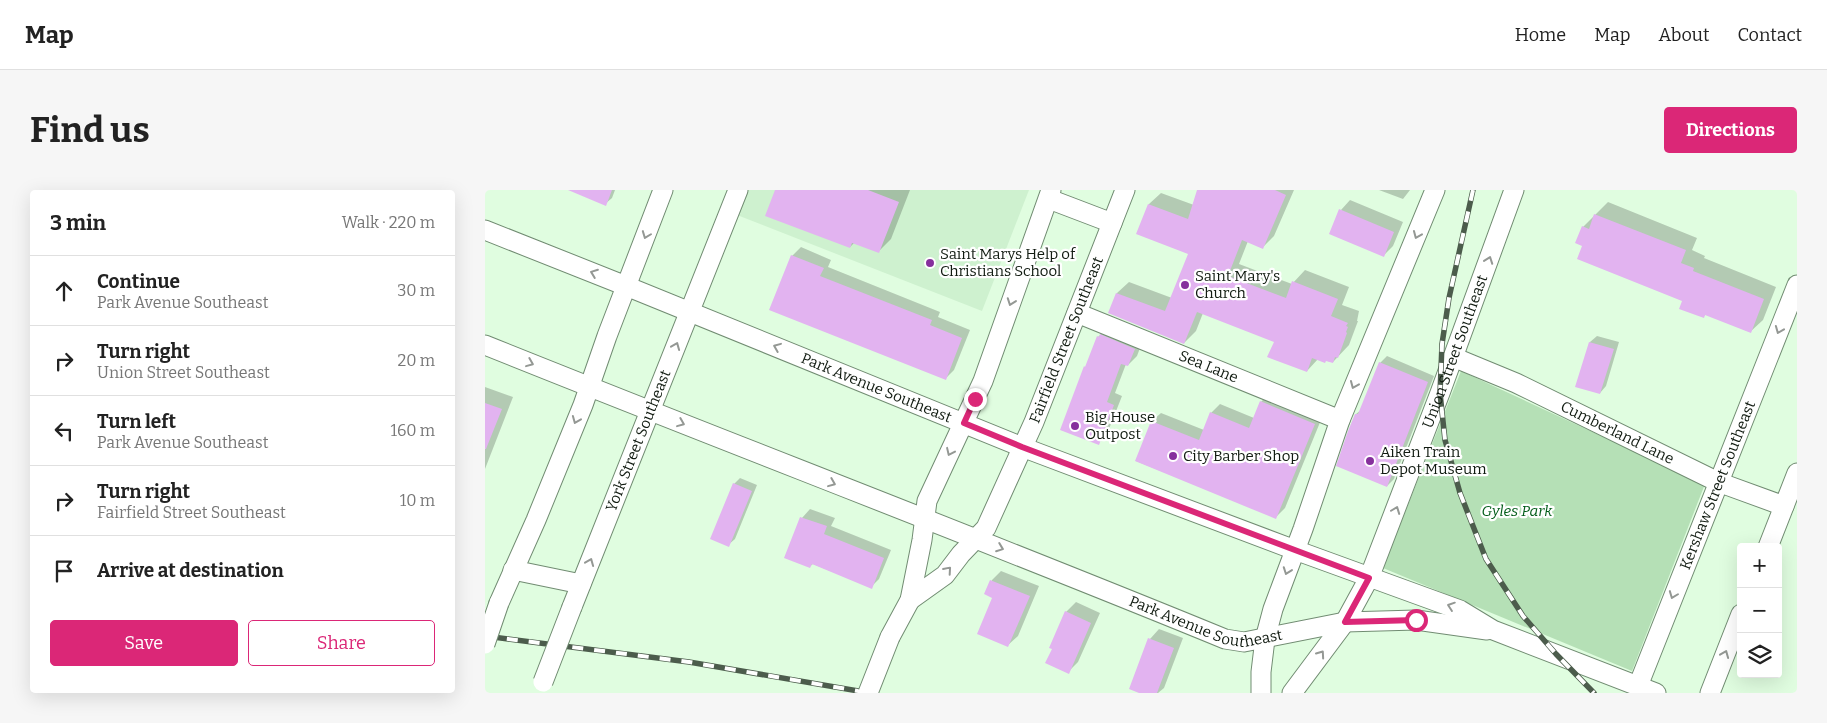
<!DOCTYPE html>
<html lang="en">
<head>
<meta charset="utf-8">
<style>
	body { margin:0; font-family:Bitter,serif; background:#f6f6f6; color:#222 }
	.controls { position:absolute; right:15px; bottom:15px; display:grid; overflow:hidden; border-radius:5px; box-shadow:0 5px 20px #0002 }
	.controls button { width:45px; height:45px; display:grid; place-items:center; padding:0; border:0; border-bottom:1px solid #e0e0e0; background:#fff; color:#222; font:25px sans-serif }
	.stop { position:absolute; width:15px; height:15px; margin:-11px; border:4px solid #db2777; border-radius:50%; background:#fff }
	.stop.end { background:#db2777; border-color:#fff; box-shadow:0 1px 5px #0008 }
	.list { margin:0; padding:0; list-style:none }
	h2 { display:flex; justify-content:space-between; align-items:center; height:65px; margin:0; padding:0 20px; font-size:21px }
	h2 small { font-size:16px; font-weight:400; color:#767676 }
	.list li { display:grid; grid-template-columns:32px 1fr auto; gap:15px; align-items:center; box-sizing:border-box; height:70px; padding:0 20px; border-top:1px solid #e0e0e0 }
	.list b { display:block; font-size:19px; white-space:nowrap }
	.list p { margin:0; font-size:16px; white-space:nowrap; color:#767676 }
	.list em { font-size:16px; font-style:normal; color:#767676 }
	.actions { display:flex; gap:10px; padding:15px 20px }
	.actions a { flex:1; padding:11px 0; border:1px solid #db2777; border-radius:5px; text-align:center; font-size:18px; color:#db2777 }
	.actions .main { background:#db2777; color:#fff }
	.icon { flex:none; width:28px; height:28px; fill:none; stroke:currentColor; stroke-width:2; stroke-linecap:round; stroke-linejoin:round }
	.map { position:relative; flex:none; width:1312px; height:503px; overflow:hidden; border-radius:5px }
	header { display:flex; align-items:center; gap:30px; box-sizing:border-box; height:70px; padding:0 25px; background:#fff; border-bottom:1px solid #e0e0e0 }
	header strong { font-size:24px }
	nav { display:flex; gap:28px; margin-inline-start:auto; font-size:18px }
	.intro { display:flex; align-items:center; justify-content:space-between; box-sizing:border-box; height:120px; padding:0 30px }
	h1 { margin:0; font-size:35px }
	.button { padding:12px 22px; border-radius:5px; background:#db2777; color:#fff; font-size:18px; font-weight:700 }
	main { display:flex; gap:30px; padding:0 30px }
	aside { flex:1; background:#fff; border-radius:5px; box-shadow:0 5px 20px #0002 }
	.map>svg:first-child { display:block }
	.built { fill:#cef1cf }
	.green { fill:#b5e0b6 }
	.shadow { fill:#0003 }
	.building { fill:#e2b3f0 }
	.lines { fill:none; stroke-linecap:round; stroke-linejoin:round }
	.minor-casing { stroke:#718c72; stroke-width:21 }
	.minor { stroke:#fff; stroke-width:19 }
	.rail-casing { stroke:#4c5c4c; stroke-width:5.5 }
	.rail { stroke:#fff; stroke-width:4; stroke-dasharray:11; stroke-linecap:butt }
	.minor-bridge-casing { stroke:#718c72; stroke-width:21; stroke-linecap:butt }
	.minor-bridge { stroke:#fff; stroke-width:19 }
	.oneway { stroke:#949894 }
	.route { stroke:#db2777; stroke-width:6 }
	.poi-dot { fill:#86309d; stroke:#fff; stroke-width:2 }
	.labels { text-anchor:middle; dominant-baseline:central; stroke-width:4.5; stroke-linejoin:round; paint-order:stroke }
	.poi-label { font-size:15px; fill:#111b11; stroke:#fff; text-anchor:start }
	.street-label { font-size:15px; fill:#111b11; stroke:#fff }
	.park-label { font-size:15px; font-style:italic; fill:#025c19; stroke:#fff }
</style>
</head>
<body>
<header>
<strong>Map</strong>
<nav><a>Home</a><a>Map</a><a>About</a><a>Contact</a></nav>
</header>
<div class="intro"><h1>Find us</h1><a class="button">Directions</a></div>
<main>
<aside>
<h2>3 min<small>Walk · 220 m</small></h2>
<ul class="list">
<li><svg class="icon" aria-label="ahead" viewBox="0 0 24 24"><path d="M12 20V5M6 11l6-6 6 6"/></svg><div><b>Continue</b><p>Park Avenue Southeast</p></div><em>30 m</em></li>
<li><svg class="icon" aria-label="right" viewBox="0 0 24 24"><path d="M7 20v-9h11M14 6l5 5-5 5"/></svg><div><b>Turn right</b><p>Union Street Southeast</p></div><em>20 m</em></li>
<li><svg class="icon" aria-label="left" viewBox="0 0 24 24"><path d="M17 20v-9H6M10 6l-5 5 5 5"/></svg><div><b>Turn left</b><p>Park Avenue Southeast</p></div><em>160 m</em></li>
<li><svg class="icon" aria-label="right" viewBox="0 0 24 24"><path d="M7 20v-9h11M14 6l5 5-5 5"/></svg><div><b>Turn right</b><p>Fairfield Street Southeast</p></div><em>10 m</em></li>
<li><svg class="icon" aria-label="arrive" viewBox="0 0 24 24"><path d="M6 21V4h12l-3 4 3 4H6"/></svg><div><b>Arrive at destination</b></div></li>
</ul>
<div class="actions"><a class="main">Save</a><a>Share</a></div>
</aside>
<div class="map">
<svg width="1312" height="503" viewBox="0 0 1312 503">
	<rect width="100%" height="100%" fill="#e0fde0"/>
	<path class="built" d="M262,0H544L497,121L252,25Z"/>
	<path class="green" d="M976,181L1220,294L1147,481L898,378Z"/>
	<path class="shadow" d="M88,0H130L127,8L120,14Z
		M291,0H425L406,49L394,61L370,52L365,57Z
		M714,0H809L789,46L777,58L763,51L754,74L807,94L820,80L864,97L857,115L874,121L872,131H873L864,155L848,172L833,169L822,181L790,151L718,123L711,141L699,153L625,123L632,103L644,92L687,108L705,63L653,43L664,14L676,3L709,15Z
		M894,0H925L918,9Z
		M865,10L918,32L908,56L899,65L856,20Z
		M1123,12L1212,48L1207,60L1220,66L1219,68L1291,97L1278,130L1265,142L1221,124L1218,127L1199,110L1099,55L1098,37Z
		M316,57L346,70L343,77L455,122L453,127L485,140L469,180L460,189L307,66Z
		M622,138L658,150L652,166L643,175L641,174L630,203L637,206L622,244L613,253V147Z
		M1112,146L1134,152L1121,196L1115,203L1092,196L1105,152Z
		M902,166L949,186L909,289L902,296L871,224L876,220L895,173Z
		M0,197L28,207L0,279Z
		M784,203L838,225L800,318L791,327L651,271L667,231L676,223L719,240L726,223L735,214L769,228L776,212Z
		M255,288L272,295L250,349L243,355L249,294Z
		M325,319L350,328L346,336L406,360L394,389L386,397L328,374L325,376L317,328Z
		M516,381L554,396L533,446L523,455L509,407L501,404L507,390Z
		M591,412L615,423L593,472L583,482L581,422Z
		M674,439L698,448L679,498L673,503H657L665,449Z"/>
	<path class="building" d="M83,0H127L121,16Z
		M290,0H383L414,12L394,63L367,53L365,58L280,26Z
		M712,0H790L801,5L778,59L757,50L743,86L801,108L807,91L853,109L846,126L863,133L861,136L863,137L861,142L862,143L853,168L850,167L848,173L841,171L840,173L827,168L822,182L782,167L789,152L712,122L699,154L623,123L631,103L680,121L703,64L651,44L663,14L703,29Z
		M854,19L909,42L899,67L844,44Z
		M1109,24L1201,60L1196,73L1209,78L1208,81L1279,109L1266,143L1220,125L1219,128L1194,119L1197,111L1092,69L1097,56L1090,53L1097,36L1104,39Z
		M306,65L339,78L335,86L447,130L445,135L477,148L461,190L284,120Z
		M615,144L650,159L643,176L636,174L622,212L629,215L614,255L575,240L599,176L600,177L612,146L614,147Z
		M1104,152L1129,159L1115,204L1090,197Z
		M894,172L943,192L902,297L851,276L863,241L870,224H873Z
		M775,211L830,234L791,329L650,271L666,231L714,250L725,222L764,238Z
		M0,213L17,219L1,259H0Z
		M248,293L267,301L244,357L225,349Z
		M315,327L342,336L339,344L399,368L387,399L327,374L325,378L299,368Z
		M505,390L545,406L523,457L492,444L507,408L499,404Z
		M580,421L606,433L584,484L560,473L567,459L564,458Z
		M663,448L689,458L672,503H654L644,499Z"/>
	<g class="lines">
		<defs>
			<g id="minor">
				<path d="M564,9L627,33"/>
				<path id="s1" d="M0,40L141,96L537,257L810,360L975,420L1008,440L1171,503"/>
				<path id="s2" d="M592,123L855,230"/>
				<path id="s3" d="M0,155C246,254 494,348 740,449L759,452L860,432L931,430L1002,440"/>
				<path id="s4" d="M968,167L1031,193L1233,292L1299,316"/>
				<path d="M1283,357L1312,283"/>
				<path d="M28,380L96,394"/>
				<path id="s5" d="M425,410L460,385L476,364L501,338L549,232L640,0"/>
				<path d="M14,413L51,330L98,215L122,146L178,0"/>
				<path id="s6" d="M87,417L253,0"/>
				<path d="M405,447L425,410L437,350L442,311L498,191L566,0"/>
				<path id="s7" d="M1153,496L1312,95"/>
				<path d="M776,503V482L780,449L788,419L818,339L855,230L950,0"/>
				<path id="s8" d="M807,503L860,432L884,388L955,203L1029,0"/>
				<path d="M1225,503L1256,424"/>
			</g>
		</defs>
		<use href="#minor" class="minor-casing"/>
		<use href="#minor" class="minor"/>
		<defs>
			<path id="rail" d="M988,0L964,108L957,154L955,203L960,250L975,303L1001,369L1038,426L1071,464L1109,503
				M0,446L204,472L385,503"/>
		</defs>
		<use href="#rail" class="rail-casing"/>
		<use href="#rail" class="rail"/>
		<defs>
			<path id="minor-bridge" d="M0,454L14,413
				M58,492L87,417
				M383,503L405,447"/>
		</defs>
		<use href="#minor-bridge" class="minor-bridge-casing"/>
		<use href="#minor-bridge" class="minor-bridge"/>
	</g>
	<defs><path id="oneway-chevron" d="M-2-3.5L2.5 0L-2 3.5" fill="none" stroke-width="1.6" stroke-linecap="round" stroke-linejoin="round" transform="scale(1.25)"/></defs>
	<g class="oneway">
		<use href="#oneway-chevron" transform="translate(161 45) rotate(111)"/>
		<use href="#oneway-chevron" transform="translate(932 45) rotate(113)"/>
		<use href="#oneway-chevron" transform="translate(1004 70) rotate(-70)"/>
		<use href="#oneway-chevron" transform="translate(109 83) rotate(-159)"/>
		<use href="#oneway-chevron" transform="translate(526 112) rotate(110)"/>
		<use href="#oneway-chevron" transform="translate(1294 140) rotate(112)"/>
		<use href="#oneway-chevron" transform="translate(191 156) rotate(-68)"/>
		<use href="#oneway-chevron" transform="translate(292 157) rotate(-158)"/>
		<use href="#oneway-chevron" transform="translate(45 173) rotate(22)"/>
		<use href="#oneway-chevron" transform="translate(869 195) rotate(113)"/>
		<use href="#oneway-chevron" transform="translate(91 230) rotate(112)"/>
		<use href="#oneway-chevron" transform="translate(196 233) rotate(22)"/>
		<use href="#oneway-chevron" transform="translate(465 262) rotate(115)"/>
		<use href="#oneway-chevron" transform="translate(347 293) rotate(22)"/>
		<use href="#oneway-chevron" transform="translate(911 320) rotate(-69)"/>
		<use href="#oneway-chevron" transform="translate(515 358) rotate(21)"/>
		<use href="#oneway-chevron" transform="translate(105 372) rotate(-68)"/>
		<use href="#oneway-chevron" transform="translate(463 380) rotate(-49)"/>
		<use href="#oneway-chevron" transform="translate(802 381) rotate(110)"/>
		<use href="#oneway-chevron" transform="translate(1188 405) rotate(111)"/>
		<use href="#oneway-chevron" transform="translate(966 416) rotate(-161)"/>
		<use href="#oneway-chevron" transform="translate(836 464) rotate(-55)"/>
		<use href="#oneway-chevron" transform="translate(1240 464) rotate(-68)"/>
	</g>
	<g class="lines">
		<path class="route" d="M490,209L479,233L537,257L884,388L860,432L931,430"/>
	</g>
	<g class="poi-dot">
		<circle cx="445" cy="73" r="5"/>
		<circle cx="700" cy="95" r="5"/>
		<circle cx="590" cy="236" r="5"/>
		<circle cx="688" cy="266" r="5"/>
		<circle cx="885" cy="271" r="5"/>
	</g>
	<g class="labels">
		<g class="poi-label">
			<text x="455" y="64">Saint Marys Help of<tspan x="455" dy="17">Christians School</tspan></text>
			<text x="710" y="86">Saint Mary's<tspan x="710" dy="17">Church</tspan></text>
			<text x="600" y="227">Big House<tspan x="600" dy="17">Outpost</tspan></text>
			<text x="895" y="262">Aiken Train<tspan x="895" dy="17">Depot Museum</tspan></text>
			<text x="698" y="266">City Barber Shop</text>
		</g>
		<g class="street-label">
			<text stroke="none"><textPath href="#s5" startOffset="310">Fairfield Street Southeast</textPath></text>
			<text stroke="none"><textPath href="#s8" startOffset="381">Union Street Southeast</textPath></text>
			<text stroke="none"><textPath href="#s2" startOffset="142">Sea Lane</textPath></text>
			<text stroke="none"><textPath href="#s1" startOffset="422">Park Avenue Southeast</textPath></text>
			<text stroke="none"><textPath href="#s4" startOffset="181">Cumberland Lane</textPath></text>
			<text stroke="none"><textPath href="#s6" startOffset="179">York Street Southeast</textPath></text>
			<text stroke="none"><textPath href="#s7" startOffset="216">Kershaw Street Southeast</textPath></text>
			<text stroke="none"><textPath href="#s3" startOffset="774">Park Avenue Southeast</textPath></text>
		</g>
		<g class="park-label">
			<text x="1032" y="321">Gyles Park</text>
		</g>
	</g>
</svg>
<div class="controls">
<button>+</button>
<button>−</button>
<button><svg class="icon" aria-label="layers" viewBox="0 0 24 24"><path d="M12 4l9 5-9 5-9-5zM3 14l9 5 9-5"/></svg></button>
</div>
<div class="stop" style="left:931px;top:430px"></div>
<div class="stop end" style="left:490px;top:209px"></div>
</div>
</main>
</body>
</html>
